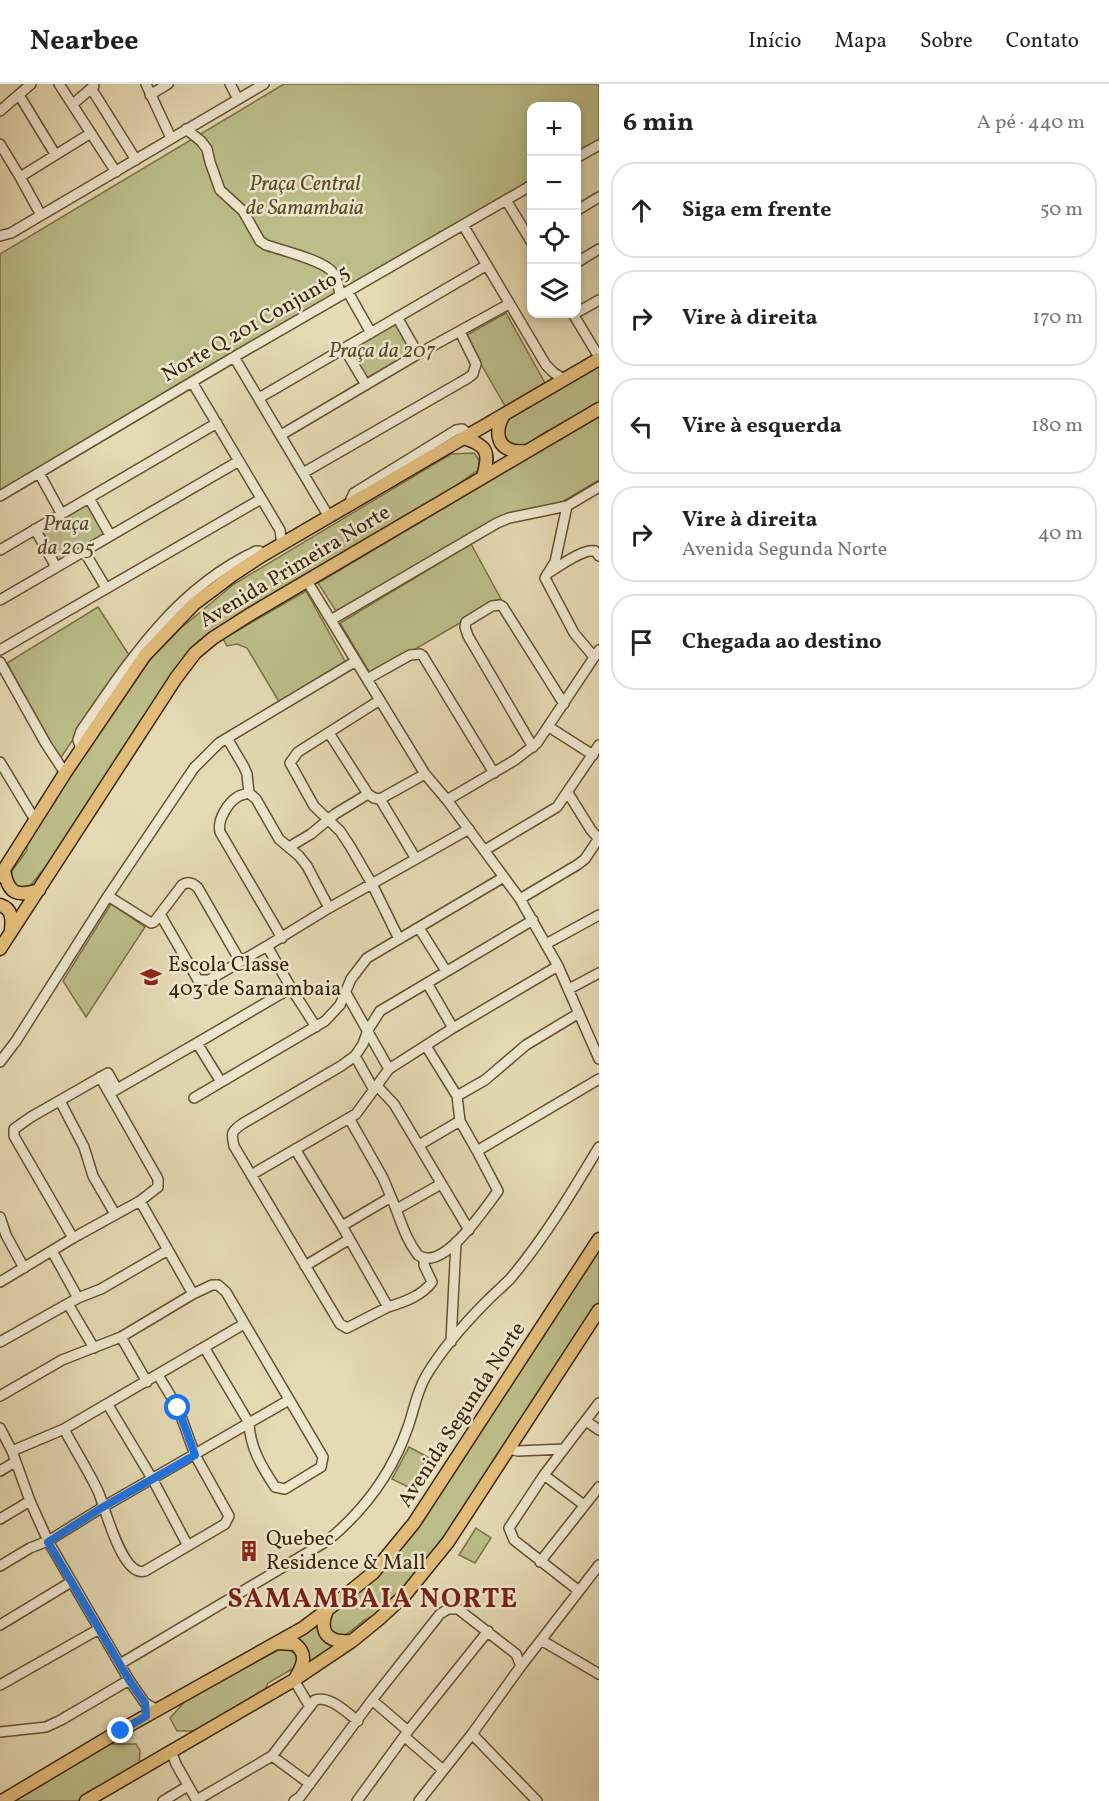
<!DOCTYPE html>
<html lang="pt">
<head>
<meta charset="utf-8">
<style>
	body { margin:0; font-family:Vollkorn,serif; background:#f2f2f2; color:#222 }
	.controls { position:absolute; right:18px; top:18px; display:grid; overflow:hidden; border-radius:12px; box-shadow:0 3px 9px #0003 }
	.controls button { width:54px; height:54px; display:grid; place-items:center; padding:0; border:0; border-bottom:2px solid #e0e0e0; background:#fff; color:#222; font:30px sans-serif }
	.stop { position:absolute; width:18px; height:18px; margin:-14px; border:4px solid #1a73e8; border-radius:50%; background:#fff }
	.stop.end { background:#1a73e8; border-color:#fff; box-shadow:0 2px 6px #0008 }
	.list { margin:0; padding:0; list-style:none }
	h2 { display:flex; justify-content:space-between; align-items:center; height:78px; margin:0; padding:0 24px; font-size:26px }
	h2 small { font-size:20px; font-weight:400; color:#767676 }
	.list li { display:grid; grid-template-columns:39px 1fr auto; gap:18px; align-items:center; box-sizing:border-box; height:96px; margin:0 12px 12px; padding:0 12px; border:2px solid #e0e0e0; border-radius:24px }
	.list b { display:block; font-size:22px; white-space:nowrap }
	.list p { margin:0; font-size:20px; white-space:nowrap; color:#767676 }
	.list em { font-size:20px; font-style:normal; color:#767676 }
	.icon { flex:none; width:33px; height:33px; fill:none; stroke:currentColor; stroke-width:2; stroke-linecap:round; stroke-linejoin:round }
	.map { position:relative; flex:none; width:599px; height:1717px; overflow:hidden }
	header { display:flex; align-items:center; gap:36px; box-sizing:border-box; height:84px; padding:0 30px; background:#fff; border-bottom:2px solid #e0e0e0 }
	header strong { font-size:28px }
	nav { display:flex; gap:33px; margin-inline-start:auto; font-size:21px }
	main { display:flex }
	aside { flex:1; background:#fff }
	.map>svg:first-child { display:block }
	.green { fill:#bcbd88; stroke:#7c7046; stroke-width:1.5 }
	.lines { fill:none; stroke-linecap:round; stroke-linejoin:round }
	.minor-casing { stroke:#675230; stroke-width:12 }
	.major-casing { stroke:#3d2404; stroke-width:15 }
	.minor { stroke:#eee7ce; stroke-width:9 }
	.major { stroke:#e2bd7a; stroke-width:12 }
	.route { stroke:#1a73e8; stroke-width:8 }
	.labels { text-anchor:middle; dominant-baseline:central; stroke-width:5; stroke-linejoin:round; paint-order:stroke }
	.park-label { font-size:21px; font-style:italic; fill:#5d4a25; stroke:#eee7ce }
	.street-label { font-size:21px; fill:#3d2404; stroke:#eee7ce }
	.poi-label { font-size:21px; fill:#3d2404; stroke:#eee7ce; text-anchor:start }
	.district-label { font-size:27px; font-weight:bold; letter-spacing:1.5px; fill:#7a1f14; stroke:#eee7ce }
</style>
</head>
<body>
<header>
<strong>Nearbee</strong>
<nav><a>Início</a><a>Mapa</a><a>Sobre</a><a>Contato</a></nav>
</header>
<main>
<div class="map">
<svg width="599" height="1717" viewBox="0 0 599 1717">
	<rect width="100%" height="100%" fill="#e5dab4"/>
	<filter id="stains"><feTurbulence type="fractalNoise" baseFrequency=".00333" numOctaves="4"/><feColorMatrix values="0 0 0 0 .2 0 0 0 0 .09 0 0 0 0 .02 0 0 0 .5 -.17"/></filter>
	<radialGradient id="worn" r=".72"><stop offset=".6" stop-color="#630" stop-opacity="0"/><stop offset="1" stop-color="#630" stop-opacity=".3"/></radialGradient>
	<path class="green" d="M284,0H599V63L577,77L576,22H532L531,104L0,414V170Z
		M506,229L545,299L505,322L465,252Z
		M399,230L423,272L362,305L339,262Z
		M599,281V321L557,346L547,347L523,363H515L505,358L504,342L511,333Z
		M599,332V396L559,420L485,443L336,527L318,499Z
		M474,369L479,376L478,386L456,402L455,407L200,558L58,771C45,780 38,794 27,805L16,804L11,798L12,787L27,766L26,760L62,702L146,580L181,544L234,500L451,370Z
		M90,409L115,451L56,488L31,444Z
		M471,460L501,515L371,591L340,539Z
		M306,507L346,579L281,621L247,564L237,560L227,562L223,555Z
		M98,523L129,571L60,675L7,579Z
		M111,820L145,843L86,933L63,897Z
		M599,1161V1219L446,1455L417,1492L377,1531C362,1533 354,1549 340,1553L328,1545L330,1532L355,1513L358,1505L375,1490Z
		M409,1363L428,1373L410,1404L392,1395Z
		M476,1444L491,1454L475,1479L459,1471Z
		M320,1538C319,1551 325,1557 336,1564L306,1583L294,1555Z
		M280,1565L291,1567L299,1573V1581L268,1599L265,1606L198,1647H177L170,1634L186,1616Z
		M107,1660H136L140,1667L139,1683L79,1717H11Z"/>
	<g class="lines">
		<defs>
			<path id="minor" d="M59,0L116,88
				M146,0L171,54
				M230,0L238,15
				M91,4L136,76
				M19,11L55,70
				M150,11L168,0
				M73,20L94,2
				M0,27L31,0
				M186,45L201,57L207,65L210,78L220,106L243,127L260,157L266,161C281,166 326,177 333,189C338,196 339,204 340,212
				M0,60L20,93L91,49
				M576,74L599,61
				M20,93L41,131
				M506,116L532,159
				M576,127L599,113
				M463,141L546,281L554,289L564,295
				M0,152L11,149L264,0
				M576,179L599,165
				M348,208L371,249
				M576,229L599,216
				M573,230L599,273
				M397,233L418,270
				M344,264L366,301
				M234,273L329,433
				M192,298L280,446L282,460
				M259,314L487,181
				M281,351L418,270L509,220
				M39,389L61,429
				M303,389L468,294L473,290L476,280L460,248
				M0,412L234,273L532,101
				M89,414L110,451
				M353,419L351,415L354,409L456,346L462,345L469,350
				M35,445L56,483
				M0,466L217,339
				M84,467L106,504
				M550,486L555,478L567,422
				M307,497L425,690L447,716L520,815L558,882L599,975
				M0,516L239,377
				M331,536L497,439L509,434L567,422L599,403
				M0,566L261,415
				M594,573L574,549L545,494L548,489C560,482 582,465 595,467L599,472
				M0,578L46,660L65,689
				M367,595L410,571L420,570L423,572L494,689
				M380,616L298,668L290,679L314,722L340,747L350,762L372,800L399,855
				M549,643L593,671
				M329,649L368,710
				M227,654L244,683L247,690L249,709C246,710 241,711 239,712C228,718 217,736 220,748L282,854
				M533,663L468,552L465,543L466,538L492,522L500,521L503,523L564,620
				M81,665L78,656L81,647C130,576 175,505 256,467H259L263,471
				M0,678L35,736
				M249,709L256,715L279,755L299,772L307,782L329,824
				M568,709L591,746L599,755
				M380,715L416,775
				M447,716L515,676L537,659L599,566
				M289,763L311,750L335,730L368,710L374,714L380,715L425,690
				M485,766L557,723L599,661
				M108,812L151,839L154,838L182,801C188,797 193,799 198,804L240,877
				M520,815L577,781L585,775L599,754
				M160,830L198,896H209L267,862
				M533,836L380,927L368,946L363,960L355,972L341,982L242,1040C231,1048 231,1049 234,1062L340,1240L347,1244L388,1223L342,1142L391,1113C400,1133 404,1153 418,1171C443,1189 485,1124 498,1107L477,1067L599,995
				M419,844L446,887
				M546,860L599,831
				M427,899L453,944
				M291,904L316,943
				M569,905L599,889
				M426,962L457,1012L485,996L526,961L579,929
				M355,972L374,1006
				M0,978L16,957L108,812L194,684L219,659L356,577
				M389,985L453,944L558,882
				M221,998L197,959L291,904L267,862L329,824L469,745
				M377,1002L394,1020L469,1146
				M112,1008L197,959
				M457,1012L460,1037L477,1067
				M194,1014L325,937L340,921L351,895L367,874L504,793
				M60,1017L84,1063L93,1092L115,1130
				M349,1034L383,1094L391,1113
				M419,1061L460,1037
				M295,1065L342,1142
				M251,1091L356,1030L389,985L346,909
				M397,1125L441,1100
				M0,1133L6,1151L24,1184
				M73,1154L14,1052V1045L31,1033L108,989L117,1005
				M52,1167L78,1214
				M305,1182L348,1156
				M0,1198L73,1154L140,1117L158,1103V1095L100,993
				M68,1220L94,1264
				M388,1223C404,1218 422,1212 432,1198L424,1181V1174
				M121,1253L147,1298
				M0,1258L78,1214L101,1205L168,1166L140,1117
				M451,1258L456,1158
				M204,1263L249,1339L289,1316
				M0,1312L62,1276L121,1253L193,1210
				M599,1319L544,1391L509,1444L514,1456L579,1507L599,1481
				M108,1321L153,1396L188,1462
				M586,1337L599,1346
				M0,1344L12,1367L30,1417L48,1457L129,1596L145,1619L157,1626
				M64,1345C75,1366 88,1386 98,1407C105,1423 122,1494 145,1487L225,1440L229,1432L195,1371L178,1324L158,1291
				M509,1365L518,1367L564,1365
				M12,1367L64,1345L244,1240
				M0,1387L15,1378
				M544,1391L584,1421
				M0,1435L30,1417
				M540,1478L599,1403
				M0,1482L30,1464L48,1457L103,1423L249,1339C250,1364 262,1383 275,1403L285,1405L321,1383L323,1373L226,1208L218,1201H212L193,1210L168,1166
				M0,1541L71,1498
				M541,1556L599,1590
				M120,1580L327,1457C365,1426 392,1389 408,1343C414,1326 417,1307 426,1292C442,1265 465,1239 487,1217C494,1210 502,1203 510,1195C544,1155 572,1108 599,1063
				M521,1582L579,1507
				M294,1596L310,1623
				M0,1601L99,1545
				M372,1616L408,1647
				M0,1648L46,1643L61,1636L129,1596
				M472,1650L537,1717
				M405,1653L443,1686
				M171,1667L176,1680L197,1717
				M272,1672L310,1700
				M197,1716L272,1672L315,1616C330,1611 347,1629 358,1637
				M163,1717L188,1702
				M294,1717L300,1713L372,1616L440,1530L448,1525H458L516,1570L521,1582L472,1650L419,1717
				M357,1717L408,1647L488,1547"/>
			<path id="major" d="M504,331C496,343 495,361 511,366C516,368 521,367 526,367
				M463,354C488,361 490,369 483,393
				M4,786C8,810 17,813 39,806
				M0,792L65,689L145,571L194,520L234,490L263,471L599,275
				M0,821C13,825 12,836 11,847
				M0,865L176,594L195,569L213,554L249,531L599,325
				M327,1526C318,1549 328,1559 351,1557
				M276,1559L295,1560C308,1570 303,1581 296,1593
				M2,1717L121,1646L303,1544L327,1526L373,1489L414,1439L599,1155
				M86,1717L294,1596L352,1557L379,1535L405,1511L448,1458L599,1226"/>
		</defs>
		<use href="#minor" class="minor-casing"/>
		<use href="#major" class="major-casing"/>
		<use href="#minor" class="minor"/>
		<use href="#major" class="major"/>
	</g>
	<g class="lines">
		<path class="route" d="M121,1647L146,1632L145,1619L129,1596L48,1458L103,1423L195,1371L178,1324"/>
	</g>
	<defs>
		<symbol id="school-bare" viewBox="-9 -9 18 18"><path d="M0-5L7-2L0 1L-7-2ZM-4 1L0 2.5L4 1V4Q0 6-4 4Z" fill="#8f2418" stroke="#eee7ce" stroke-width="2.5" paint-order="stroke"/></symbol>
		<symbol id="building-bare" viewBox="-9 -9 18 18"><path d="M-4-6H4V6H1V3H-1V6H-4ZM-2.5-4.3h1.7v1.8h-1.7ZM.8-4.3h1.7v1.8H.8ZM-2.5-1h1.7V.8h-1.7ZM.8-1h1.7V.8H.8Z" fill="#8f2418" stroke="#eee7ce" stroke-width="2.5" paint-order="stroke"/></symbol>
	</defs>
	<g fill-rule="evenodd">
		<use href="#school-bare" x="136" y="878" width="30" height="30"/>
		<use href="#building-bare" x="234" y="1452" width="30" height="30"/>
	</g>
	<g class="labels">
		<g class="park-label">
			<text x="305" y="100">Praça Central<tspan x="305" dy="24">de Samambaia</tspan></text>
			<text x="382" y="267">Praça da 207</text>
			<text x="66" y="440">Praça<tspan x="66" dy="24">da 205</tspan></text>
		</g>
		<g class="street-label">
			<text transform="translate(256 240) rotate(-30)">Norte Q 201 Conjunto 5</text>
			<text transform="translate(295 483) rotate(-31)">Avenida Primeira Norte</text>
			<text transform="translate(462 1331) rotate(-57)">Avenida Segunda Norte</text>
		</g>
		<g class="poi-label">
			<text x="168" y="881">Escola Classe<tspan x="168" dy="24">403 de Samambaia</tspan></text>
			<text x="266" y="1455">Quebec<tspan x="266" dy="24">Residence &amp; Mall</tspan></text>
		</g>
		<g class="district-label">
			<text x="373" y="1516">SAMAMBAIA NORTE</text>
		</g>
	</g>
	<rect width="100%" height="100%" filter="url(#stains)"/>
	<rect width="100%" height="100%" fill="url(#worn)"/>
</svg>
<div class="controls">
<button>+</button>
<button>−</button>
<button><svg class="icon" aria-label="locate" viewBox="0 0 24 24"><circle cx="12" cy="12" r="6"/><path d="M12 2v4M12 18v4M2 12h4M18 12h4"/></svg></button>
<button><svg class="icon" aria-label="layers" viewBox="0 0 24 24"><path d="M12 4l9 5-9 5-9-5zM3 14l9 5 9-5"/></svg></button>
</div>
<div class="stop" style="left:178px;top:1324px"></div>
<div class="stop end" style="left:121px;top:1647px"></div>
</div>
<aside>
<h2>6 min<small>A pé · 440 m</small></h2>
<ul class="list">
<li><svg class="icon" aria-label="ahead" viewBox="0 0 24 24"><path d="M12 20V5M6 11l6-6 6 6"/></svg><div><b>Siga em frente</b></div><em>50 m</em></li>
<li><svg class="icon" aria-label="right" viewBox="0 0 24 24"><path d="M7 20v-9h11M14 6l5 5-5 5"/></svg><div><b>Vire à direita</b></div><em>170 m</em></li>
<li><svg class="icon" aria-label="left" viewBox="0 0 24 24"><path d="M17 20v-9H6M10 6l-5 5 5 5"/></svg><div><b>Vire à esquerda</b></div><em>180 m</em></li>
<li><svg class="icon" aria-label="right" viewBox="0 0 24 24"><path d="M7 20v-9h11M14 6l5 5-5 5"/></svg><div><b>Vire à direita</b><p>Avenida Segunda Norte</p></div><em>40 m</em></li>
<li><svg class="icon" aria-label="arrive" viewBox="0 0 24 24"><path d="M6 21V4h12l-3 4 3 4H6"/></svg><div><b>Chegada ao destino</b></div></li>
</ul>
</aside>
</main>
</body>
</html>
